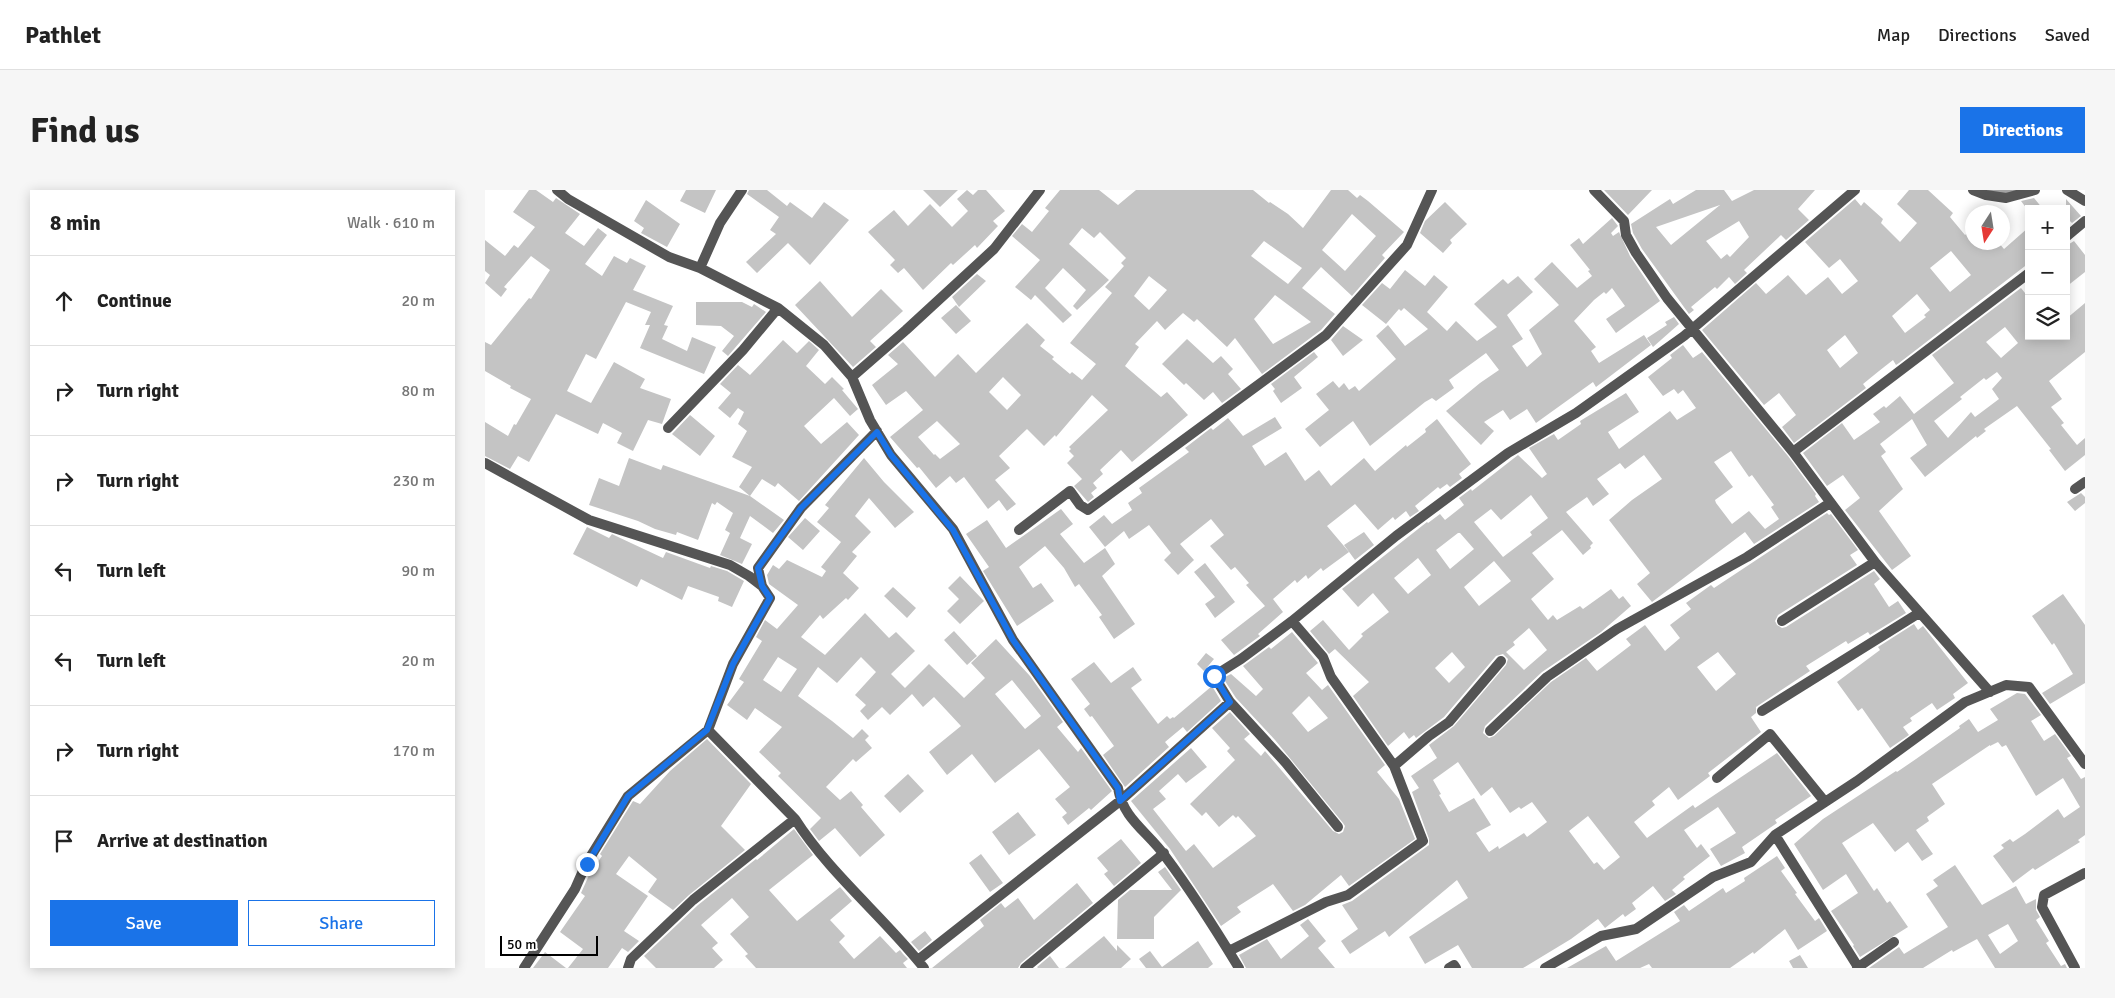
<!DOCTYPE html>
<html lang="en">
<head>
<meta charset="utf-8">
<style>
	body { margin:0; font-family:Signika,sans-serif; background:#f6f6f6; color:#222 }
	.controls { position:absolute; right:15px; top:15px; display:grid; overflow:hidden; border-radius:0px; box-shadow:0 2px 12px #0003 }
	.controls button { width:45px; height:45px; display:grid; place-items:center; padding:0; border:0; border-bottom:1px solid #e0e0e0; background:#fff; color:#222; font:25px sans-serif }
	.compass { position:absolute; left:1480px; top:15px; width:45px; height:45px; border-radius:50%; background:#fff; box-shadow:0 2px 12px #0003; rotate:192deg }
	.scale { position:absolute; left:15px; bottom:12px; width:98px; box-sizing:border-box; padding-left:5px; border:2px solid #000; border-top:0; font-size:14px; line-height:18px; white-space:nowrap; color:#000; -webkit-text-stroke:4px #fff; paint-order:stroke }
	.stop { position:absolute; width:15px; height:15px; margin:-11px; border:4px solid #1a73e8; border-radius:50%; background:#fff }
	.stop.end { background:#1a73e8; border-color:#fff; box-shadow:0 1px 5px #0008 }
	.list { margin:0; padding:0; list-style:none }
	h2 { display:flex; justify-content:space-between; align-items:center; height:65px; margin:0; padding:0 20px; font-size:21px }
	h2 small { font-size:16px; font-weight:400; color:#767676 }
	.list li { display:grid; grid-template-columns:32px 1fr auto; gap:15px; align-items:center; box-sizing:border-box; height:90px; padding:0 20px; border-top:1px solid #e0e0e0 }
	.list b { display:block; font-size:19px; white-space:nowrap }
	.list em { font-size:16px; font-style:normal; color:#767676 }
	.actions { display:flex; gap:10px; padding:15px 20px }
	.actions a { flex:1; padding:11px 0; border:1px solid #1a73e8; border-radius:0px; text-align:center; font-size:18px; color:#1a73e8 }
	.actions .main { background:#1a73e8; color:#fff }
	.icon { flex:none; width:28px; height:28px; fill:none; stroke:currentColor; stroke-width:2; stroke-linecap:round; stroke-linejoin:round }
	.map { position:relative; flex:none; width:1600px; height:778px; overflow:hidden; border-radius:0px }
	header { display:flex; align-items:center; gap:30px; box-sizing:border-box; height:70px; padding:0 25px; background:#fff; border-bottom:1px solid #e0e0e0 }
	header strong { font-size:24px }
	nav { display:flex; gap:28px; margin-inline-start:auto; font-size:18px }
	.intro { display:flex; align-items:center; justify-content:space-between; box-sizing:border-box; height:120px; padding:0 30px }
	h1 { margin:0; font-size:35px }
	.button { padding:12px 22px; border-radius:0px; background:#1a73e8; color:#fff; font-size:18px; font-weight:700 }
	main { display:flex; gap:30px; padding:0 30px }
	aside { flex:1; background:#fff; border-radius:0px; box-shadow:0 2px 12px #0003 }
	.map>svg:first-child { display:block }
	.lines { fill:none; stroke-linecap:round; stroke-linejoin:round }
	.canal { stroke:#a3a3a3; stroke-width:14 }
	.building { fill:#c4c4c4; fill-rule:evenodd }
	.street { stroke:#555; stroke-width:10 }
	.route { stroke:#1a73e8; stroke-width:6 }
</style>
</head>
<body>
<header>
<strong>Pathlet</strong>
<nav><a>Map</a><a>Directions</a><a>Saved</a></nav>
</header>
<div class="intro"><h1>Find us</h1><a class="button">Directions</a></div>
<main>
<aside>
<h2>8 min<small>Walk · 610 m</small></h2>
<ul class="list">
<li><svg class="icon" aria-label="ahead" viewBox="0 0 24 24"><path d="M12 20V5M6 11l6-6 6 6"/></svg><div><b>Continue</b></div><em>20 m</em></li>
<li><svg class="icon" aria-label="right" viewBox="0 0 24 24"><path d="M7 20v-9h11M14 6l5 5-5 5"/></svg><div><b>Turn right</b></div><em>80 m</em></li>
<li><svg class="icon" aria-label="right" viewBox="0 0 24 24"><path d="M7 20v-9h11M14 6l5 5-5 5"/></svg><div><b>Turn right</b></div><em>230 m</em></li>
<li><svg class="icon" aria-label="left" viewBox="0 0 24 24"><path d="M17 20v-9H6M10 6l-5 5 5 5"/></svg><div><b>Turn left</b></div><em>90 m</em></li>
<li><svg class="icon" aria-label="left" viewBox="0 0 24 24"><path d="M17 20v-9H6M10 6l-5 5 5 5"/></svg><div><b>Turn left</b></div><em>20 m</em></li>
<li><svg class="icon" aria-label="right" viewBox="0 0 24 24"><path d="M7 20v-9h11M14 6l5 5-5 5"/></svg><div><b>Turn right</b></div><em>170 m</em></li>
<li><svg class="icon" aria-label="arrive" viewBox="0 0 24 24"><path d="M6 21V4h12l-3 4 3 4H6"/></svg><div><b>Arrive at destination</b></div></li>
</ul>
<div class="actions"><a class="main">Save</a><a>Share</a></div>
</aside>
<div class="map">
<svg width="1600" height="778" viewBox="0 0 1600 778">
	<rect width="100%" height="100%" fill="#fff"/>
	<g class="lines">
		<path class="canal" d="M1505,0L1511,3L1524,0"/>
	</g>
	<path class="building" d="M44,0H51L68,12L71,8L95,24L80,43L99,56L113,38L122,45L100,74L117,86L129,66L142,73L145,68L161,76L148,100L188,116L179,135L183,136L177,149L202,161L207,147L231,157L219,184L155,158L165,135H160L166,122L141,112L111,169L101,164L82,201L106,213L129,172L160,189L155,198L186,209L177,234L163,230L148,261L132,253L137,243L118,233L113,244L71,224L44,272L33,266L25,279L0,266V232L23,246L29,234L31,235L46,209L25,198L26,196L0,181V152L6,155L44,108L46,109L65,80L46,66L19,97L22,99L16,107L0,93L5,85L0,81V50L20,66L29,55L33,58L50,37L28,22Z
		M201,0H231L220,23L195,11Z
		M264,0H282L302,16L305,12L327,28L339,12L364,30L325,75L303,53L272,83L261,72L291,44L285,40L294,27L262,4Z
		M438,0H473L455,17Z
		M482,0L488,5L493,0H501L520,21L508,31L513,36L492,58L490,55L468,75L466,73L438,100L419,78L413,83L405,75L410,70L383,42L409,20L423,36L445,14L467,37L483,21L472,9Z
		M575,0H614L633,15L651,0H768L784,13L785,12L803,24L818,38L846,0H863L872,8L875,5L883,11L919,42L897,65L900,68L867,106L836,77L817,98L850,124L836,140L777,184L750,148L742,157L712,129L709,132L698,123L680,140L672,131L650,154L654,157L640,176L676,207L682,202L703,225L647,272L636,260L615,280L618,284L608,293L612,298L606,303L609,307L603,312L589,296L597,289L582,273L589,266L584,261L586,259L584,257L623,220L607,205L571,247L570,245L559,256L542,239L514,266L525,278L510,290L531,314L522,321L514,310L503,319L479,287L471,293L465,286L451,298L434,277L432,278L405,247L438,220L421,201L401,215L387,195L413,174L403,165L418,152L450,187L473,164L491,183L542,133L560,150L555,156L569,167L567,169L585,184L587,182L597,190L611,174L585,153L627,103L620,97L639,76L636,73L641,68L615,42L609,48L597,38L584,54L624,90L592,120L588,116L601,100L578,78L560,98L587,125L578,133L550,105L546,110L530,97L555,70L527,46L537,34L547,42L564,21L560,18ZM867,24L891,46L860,81L837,60ZM779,51L817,78L803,94L766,66ZM664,86L682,100L664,120L649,106ZM790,105L826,132L788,154L769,129ZM518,187L536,205L522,220L504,202ZM452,231L475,254L455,269L450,264L449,265L433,247Z
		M1119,0H1167L1143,25Z
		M1211,0H1239L1247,11L1269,0H1330L1313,19L1324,30L1301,50L1296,45L1259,80L1262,83L1250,94L1244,87L1232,99L1230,97L1206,117L1209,120L1204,124L1157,59L1148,43L1146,34L1185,9L1188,14ZM1235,15L1186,55L1171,37ZM1254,31L1264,47L1245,67L1242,64L1236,69L1221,51Z
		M1424,0H1443L1468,23L1465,27L1480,45L1488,39V52H1513L1519,59L1544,37V73L1414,173L1411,175L1408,170L1394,181L1378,194L1381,198L1309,253L1297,237L1311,225L1294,203L1279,215L1217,140L1271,93L1281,104L1303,85L1321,105L1343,87L1357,104L1373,91L1355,69L1344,78L1320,52L1370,9L1376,16L1379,12L1398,29L1396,33L1415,52L1432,33L1412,14ZM1466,61L1486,85L1465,102L1445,78ZM1432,104L1445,120L1439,125L1441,127L1420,143L1407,126ZM1360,145L1373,163L1355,178L1342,160Z
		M1549,8L1558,19H1542L1536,11Z
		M1581,9L1596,26L1587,33L1581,27Z
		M161,10L195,34L182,57L156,43L159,38L149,31Z
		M960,12L982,34L965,50L967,53L958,63L935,43L940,31Z
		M1127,28L1133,36L1126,43L1128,46L1134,42L1145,66L1175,111L1131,143L1121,129L1140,116L1127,98L1121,104L1119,102L1109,110L1089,131L1111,157L1106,161L1114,173L1159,145L1166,155L1111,197L1108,192L1051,233L1042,219L1025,230L1018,220L999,232L1009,241L996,255L961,221L995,193L1014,180L1001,163L964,190L969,198L951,211L947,208L940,212L885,256L868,231L835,257L820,239L844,220L831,204L848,191L854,198L859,193L864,200L870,196L874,201L911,169L891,146L903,135L920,156L943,139L919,118L916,121L914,119L901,134L877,115L897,93L905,99L920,80L940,96L949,85L963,97L942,122L962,141L971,131L992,151L1012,137L989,114L1018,89L1023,94L1033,86L1048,102L1022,125L1038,149L1027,156L1042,177L1057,164L1044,140L1074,115L1049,89L1067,72L1092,98L1107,86L1103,81L1105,80L1085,55L1094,48L1098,54Z
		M1589,51L1600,65V82L1581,97V56Z
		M492,84L501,91L474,117L467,107Z
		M335,91L367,127L396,99L418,121L385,151L391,157L368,177L310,115Z
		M1536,98L1544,108V146H1581V129L1600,113V162L1564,191L1577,209L1566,217L1579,233L1576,235L1592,255L1600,248V265L1580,281L1564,260L1566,259L1532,216L1499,239L1501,241L1492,248L1491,246L1440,287L1425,268L1442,255L1427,229L1395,254L1401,262L1396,266L1418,299L1394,321L1426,366L1407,380L1360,320L1375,308L1358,285L1342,296L1318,263L1357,233L1369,250L1395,232L1388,224L1399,216L1401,218L1415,206L1429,224L1469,193L1447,165ZM1520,137L1533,153L1516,168L1501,152ZM1512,182L1517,188L1507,199L1514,209L1490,227L1486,222L1463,248L1449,231L1477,209L1475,207L1499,188L1501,190Z
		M211,112H257L267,117L269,114L281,122L243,166L237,161L249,146L236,136L211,135Z
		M471,115L486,131L471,144L456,128Z
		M1189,127L1194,134L1168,157L1162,148L1182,135L1180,132Z
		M858,136L878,150L858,166L846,150Z
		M702,149L728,173L736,166L748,179L743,184L756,199L737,213L728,202L719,210L701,193L699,195L677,174Z
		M298,150L312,163L324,151L334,160L321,176L340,194L347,187L359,199L357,200L373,219L365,226L349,208L319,236L336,254L362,232L374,245L314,311L293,293L290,297L277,289L265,306L299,330L288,343L265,326L255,348L267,354L257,374L235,365L245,343L240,340L248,323L232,312L230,315L227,313L213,350L192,342L191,345L170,339L153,331L104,315L114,288L134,296L144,268L176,280L178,275L265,306L254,297L267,277L247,267L262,241L253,234L259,222L253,218L245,228L233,218L246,203L235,194L253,175L265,185Z
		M1198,155L1208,168L1217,162L1303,266L1331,304L1330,306L1334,312L1269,354L1260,342L1167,412L1152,394L1165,383L1124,330L1147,310L1177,289L1159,265L1140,279L1135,273L1112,289L1124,304L1108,316L1102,307L1081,322L1108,353L1105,356L1106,358L1098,365L1077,340L1047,363L1069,389L1046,409L1063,430L1068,425L1072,430L1095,416L1098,419L1126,399L1134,409L1138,406L1146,416L1116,442L1057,482L1000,536L998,543L1004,548L1009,546L1066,492L1101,468L1112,481L1146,455L1141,449L1160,435L1180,461L1195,448L1185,435L1206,419L1201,413L1226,395L1229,398L1342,323L1344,325L1346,324L1373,360L1365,365L1372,375L1293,425L1290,431L1292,435L1297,438L1301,437L1389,381L1395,389L1389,394L1404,417L1413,411L1421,423L1385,445L1383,442L1363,454L1361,451L1321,476L1325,481L1271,517V523L1266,527L1276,542L1223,583L1225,586L1193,610L1184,597L1167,611L1170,615L1149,632L1162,648L1208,615L1210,618L1292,563L1326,606L1290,630L1292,633L1257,657L1260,663L1236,676L1225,659L1251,643L1233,617L1199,640L1212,658L1216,654L1225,666L1198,687L1200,689L1187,700L1191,704L1180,711L1168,696L1147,713L1151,719L1140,727L1138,724L1120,738L1113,729L1086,749L1038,778H987L973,755L940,774L924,747L983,708L972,690L904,747L900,741L865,764L856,751L873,739L857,715L867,711L944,655V649L927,602L934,598L926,586L952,568L944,555L969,536L1021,475L1023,469L1018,464L1011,466L959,527L931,548L929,545L924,549L919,542L903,556L868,506L884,492L850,459L844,464L825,441L838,430L864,460L878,446L876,444L904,422L888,403L873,417L857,399L942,332L943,333L955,324L960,330L979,315L974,308L986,299L987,301L1033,265L1057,288L1062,284L1044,258L1069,244L1073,250L1096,234L1095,231L1141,203L1154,222L1123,242L1134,259L1185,221L1192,230L1211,218L1198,200L1193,204L1189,199L1178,206L1163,187L1187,168L1185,165ZM1246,261L1264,287L1267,285L1289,315L1286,317L1294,329L1280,339L1264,321L1247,334L1231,313L1230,310L1248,297L1229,272ZM1046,305L1063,328L1045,342L1047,345L1018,367L989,332L1006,319L1016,330ZM973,343H975L989,359L965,379L951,360ZM933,368L946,385L923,404L909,388ZM1009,371L1026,391L994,416L979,397ZM1044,438L1062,460L1039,480L1021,462L1030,455L1028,452ZM967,462L980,477L964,493L950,478ZM1233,462L1251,484L1231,501L1212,477ZM973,572L996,606L1007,597L1025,623L1034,617L1036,619L1047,612L1062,632L1042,647L1039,643L1014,659L1013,656L1004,662L991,643L1006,635L989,608L964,622L954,605L956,604L948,590ZM1103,626L1135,667L1119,680L1112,672L1109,674L1084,641Z
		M829,162L833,167L809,187L817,198L796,213L788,201L790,199L786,194Z
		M205,225L230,246L215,266L187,244Z
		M790,227L797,238L767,256L780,276L801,262L820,291L834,280L846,296L879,268L890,281L921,255L922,257L941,242L940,239L952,229L986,274L974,284L977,288L965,297L962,294L955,299L953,297L930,316L934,321L925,327L921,321L910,330L908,327L893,340L870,314L842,336L864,362L838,381L836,378L823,389L821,385L812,393L810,390L788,409L798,422L773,444L775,446L749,465L736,450L780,416L761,395L764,393L750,377L746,380L725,356L739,345L726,329L695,354L709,370L693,385L679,370L686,363L664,335L644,349L639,341L620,357L604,337L619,325L627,334L647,320L643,313L657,303L654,298L704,262L700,258L726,238L728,240L743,228L758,246Z
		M379,268L399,292L429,322L410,338L384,308L370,326L386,342L367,362L372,366L358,383L374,398L363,410L361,408L338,429L335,425L316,447L340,465L380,423L404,448L411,442L430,461L406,484L420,498L444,474L479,508L500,488L486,473L511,449L545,486L578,532L572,537L593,562L596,558L627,601L606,620L604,618L583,635L577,627L582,623L570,609L585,597L554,559L510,593L487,564L462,585L444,562L476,536L449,507L438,517L427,504L405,525L397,517L383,530L375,521L381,515L370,505L391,482L376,467L352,493L333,477L313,506L347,531L368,548L377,539L384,546L380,550L387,558L371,572L368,569L341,597L355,610L366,601L378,615L376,617L400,645L375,667L350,638L334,651L325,639L336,628L293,586L296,583L274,562L297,537L270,518L262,530L242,515L259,492L254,489L277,451L271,447L280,430L292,439L313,415L284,394L282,385L288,375L294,379L302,370L337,387L341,381L336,377L356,352L332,332L344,318L340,315ZM293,467L312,479L296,502L278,490ZM527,490L556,526L540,539L510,504Z
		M1596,303L1600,307V313L1590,321L1582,312Z
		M576,319L588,334L575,344L599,373L620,358L630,374L617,386L650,434L629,449L614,427L617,425L594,394L590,397L579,378L560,356L534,377L548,398L556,393L569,411L532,436L498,381L504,377L481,344L502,330L521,358Z
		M320,328L335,341L318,360L303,347Z
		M102,337L124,348L127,344L131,346L178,368L181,362L225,378L226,376L242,381L259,391L247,417L233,411L234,407L203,396L197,410L156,389L152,397L88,364Z
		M879,342L889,355L870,370L859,355Z
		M720,373L750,412L730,428L720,414L730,407L709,382Z
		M475,386L499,411L475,434L462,421L474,409L463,398Z
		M408,397L431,418L422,428L399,406Z
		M1578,404L1600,435V493L1565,514L1557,503L1588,484L1569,453L1567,455L1547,426Z
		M1429,434L1433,440L1438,436L1483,493L1468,504L1470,508L1452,520L1447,513L1425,528L1427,531L1418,537L1424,545L1405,558L1377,518L1373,521L1352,492L1395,460L1393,457Z
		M469,441L492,466L482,475L459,450Z
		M807,442L833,473L821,483L837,500L843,495L900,575L892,582L914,609L930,649L864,696L856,685L820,715L808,721L788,694L752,717L756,722L736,736L685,659L646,611L706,558L722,577L701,593L693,584L674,601L681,609L668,619L701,661L709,654L728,678L771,646L753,626L751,628L748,625L734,637L721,622L717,626L705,614L750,570L742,561L745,558L727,538L745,522L765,544L759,549L776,566L780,561L848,641L854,644L858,642L860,636L858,633L790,550L751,508L738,488L746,484L771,506L778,499L758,476L784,457L786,459ZM824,506L843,528L823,542L807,523Z
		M721,463L729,469L719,481L712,474Z
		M609,472L626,493L648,477L657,490L646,498L673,534L682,526L685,529L688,527L689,528L727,496L736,511L702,542L698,537L680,552L684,557L640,597L618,565L629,556L607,526L605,527L599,519L605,514L586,489Z
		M1532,503L1540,504L1556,525L1546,531L1559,551L1570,544L1586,566L1582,568L1596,589L1600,587V645L1593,650L1595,652L1550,680L1548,678L1528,693L1508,666L1519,658L1516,655L1525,649L1528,652L1540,644L1573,619L1579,628L1595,617L1578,588L1551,606L1521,555L1517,557L1513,552L1505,556V555L1447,594L1460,614L1442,627L1444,631L1431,640L1448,664L1437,671L1423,652L1410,662L1388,633L1357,653L1389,701L1392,698L1402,713L1405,711L1423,737L1375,767L1368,756L1369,755L1346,721L1373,703L1361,684L1338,700L1309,654L1338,629L1411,581L1412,582L1431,569L1475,538L1474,536L1484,529L1493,542L1513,530L1505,519Z
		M222,549L266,594L236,636L260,660L204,705L188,720L163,702L172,689L144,666L131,684L163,706L139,741L154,751L143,762L137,758L123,778H83L98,759L75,742L100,706L96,703L105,683L117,666L115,664L148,611L155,614L185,581Z
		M423,584L439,601L415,623L399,606Z
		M533,622L551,645L524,665L507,642Z
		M309,639L328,665L284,700L312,731L355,697L367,711L345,730L360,746L354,752L369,769L395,746L411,763L415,760L418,764L423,769L418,773L422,778H271L260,766L263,764L245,744L264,727L247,708L216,735L233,753L227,758L238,770L229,778H171L159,766L213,715L271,669L272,670Z
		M636,649L656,673L629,696L619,684L623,681L612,668Z
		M496,664L518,693L505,702L484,673Z
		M1292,666L1300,678L1296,681L1312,703L1310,704L1330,731L1334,728L1342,741L1313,760L1300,739L1269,764L1268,762L1245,778H1167L1164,774L1155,778H1082L1121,756L1131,771L1195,731L1189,722L1199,715L1204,721L1238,698L1241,703L1260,691L1259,688Z
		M1470,675L1497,715L1531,696L1541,714L1551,709V720L1555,727L1551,730L1564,751L1561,753L1576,776L1580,774L1582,778H1510L1492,749L1468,762L1467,760L1438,778H1384L1414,757L1419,764L1463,737L1441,704L1453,696L1448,690ZM1523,734L1533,751L1515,764L1503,745Z
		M680,677L696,700L669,727V749H632L633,710L645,700H687L673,682Z
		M592,693L608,713L536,773L533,778H447L499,736L495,730L516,713L520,718L533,708L549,730Z
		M823,729L841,751L833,758L850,778H761L754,765L782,749L796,769L824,746L815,735Z
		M440,741L447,750L434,761L426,752Z
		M619,746L632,761V755L646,769L636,778H580Z
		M713,751L728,774L723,778H661L654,769L665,761L677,777Z
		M60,762L81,778H48Z
		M1315,765L1323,778H1308L1304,771Z
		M565,766L574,778H553L552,777Z"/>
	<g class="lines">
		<path class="street" d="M72,0L83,9L184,67L215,78L293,118L339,155L367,187L385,230L406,265L468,339L528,450L633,598C638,629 663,642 680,666C707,702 731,740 754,778
			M1109,0L1139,31L1141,45L1151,63L1182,108L1308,262L1390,372L1505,502
			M1488,0L1501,5L1521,8L1550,0
			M1582,0L1600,11
			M1581,47L1600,31
			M215,78L235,33L257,0
			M367,187L421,140L509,59L555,0
			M183,238L258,160L293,118
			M1308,262L1544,83
			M0,273L104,330L245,375L264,386L277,396
			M1590,299L1600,292
			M534,340L585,301L595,315L603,320L841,145L922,55L947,0
			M1297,431L1390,372
			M1277,521L1434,423
			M223,540L310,629C345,684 399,727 439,778
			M1005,541L1062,487L1132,439L1262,367L1345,313
			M909,576L944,546L964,532L1016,471
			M1232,588L1285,544L1340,612
			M853,637L801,573L745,512L729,486L756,469L807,431L911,346L1023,263L1091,223L1199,146L1370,0
			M1290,645L1373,777
			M744,761L841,712L863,705L938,651L909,576L846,487L838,467L807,431
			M433,770L635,611L745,512
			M39,778L90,699L101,674L143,606L223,540L248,474L285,408L277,396L273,378L316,318L392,241
			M143,778L146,769L208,710L310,629
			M540,778L679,663
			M964,778L969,775L971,778
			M1060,778L1116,746L1151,739L1228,687L1266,672L1290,645L1372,591L1480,512L1521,495L1544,497L1600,574
			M1372,778L1409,752
			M1590,778L1557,717L1559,705L1600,683"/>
	</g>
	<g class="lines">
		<path class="route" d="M102,674L143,606L222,540L248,474L285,408L277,396L273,378L316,318L392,242L406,265L468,340L528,450L633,598L635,611L745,512L729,486"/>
	</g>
</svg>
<div class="controls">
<button>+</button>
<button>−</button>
<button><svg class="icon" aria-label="layers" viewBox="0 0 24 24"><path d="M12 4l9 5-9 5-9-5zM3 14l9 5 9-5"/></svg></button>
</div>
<svg class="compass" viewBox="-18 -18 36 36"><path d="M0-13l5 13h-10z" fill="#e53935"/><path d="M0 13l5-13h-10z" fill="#767676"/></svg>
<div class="scale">50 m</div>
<div class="stop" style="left:729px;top:486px"></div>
<div class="stop end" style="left:102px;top:674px"></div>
</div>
</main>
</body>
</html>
